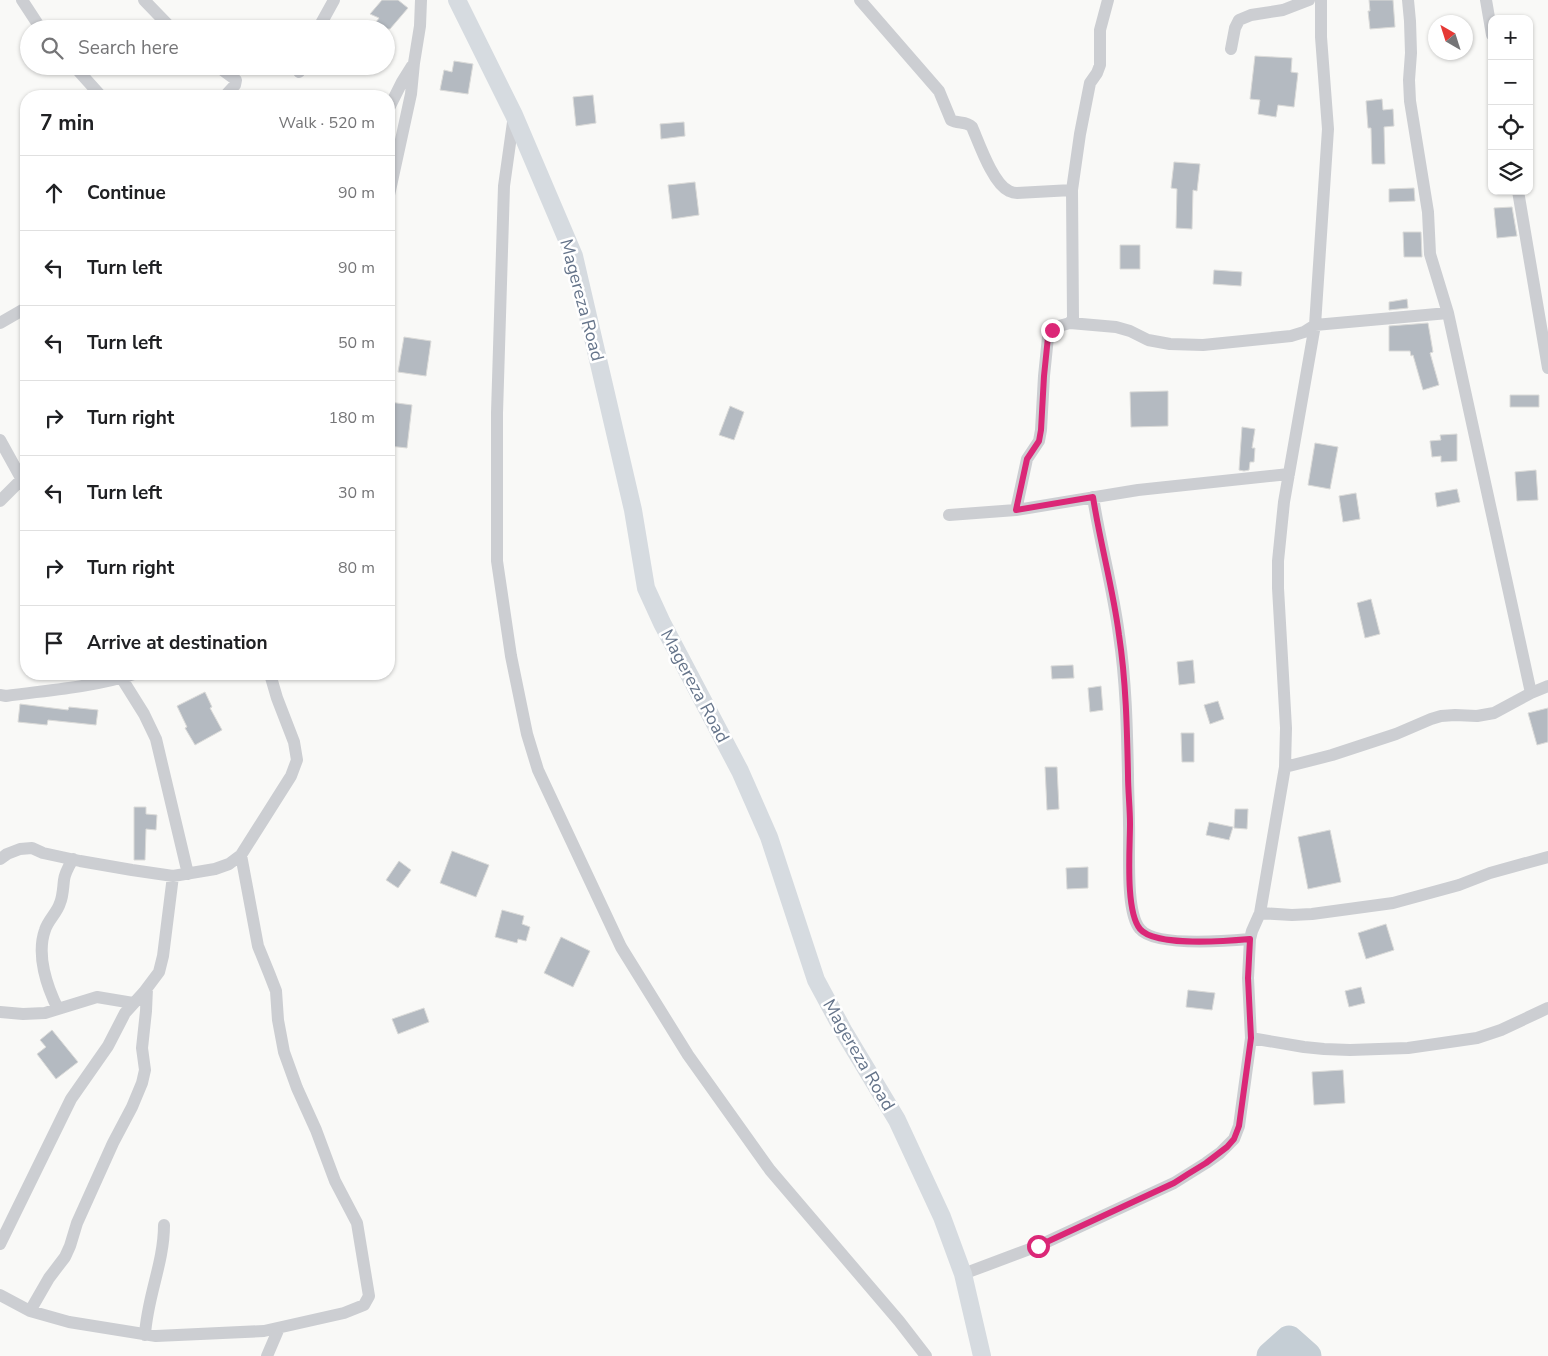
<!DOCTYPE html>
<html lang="en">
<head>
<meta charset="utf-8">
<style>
	body { margin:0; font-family:"Nunito Sans",sans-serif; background:#f2f2f2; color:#202124 }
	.controls { position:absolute; right:15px; top:15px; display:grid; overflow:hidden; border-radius:10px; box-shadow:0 1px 4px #0004 }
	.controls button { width:45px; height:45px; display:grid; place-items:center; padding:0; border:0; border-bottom:1px solid #e0e0e0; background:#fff; color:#202124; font:25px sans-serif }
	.compass { position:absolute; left:1428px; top:15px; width:45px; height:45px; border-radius:50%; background:#fff; box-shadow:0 1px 4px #0004; rotate:321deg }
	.stop { position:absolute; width:15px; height:15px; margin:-11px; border:4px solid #db2777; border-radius:50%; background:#fff }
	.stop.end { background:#db2777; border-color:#fff; box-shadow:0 1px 5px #0008 }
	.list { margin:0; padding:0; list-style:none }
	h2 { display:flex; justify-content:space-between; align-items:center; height:65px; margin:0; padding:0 20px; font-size:21px }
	h2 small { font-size:16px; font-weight:400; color:#757577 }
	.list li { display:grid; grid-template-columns:32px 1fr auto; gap:15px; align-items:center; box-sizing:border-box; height:75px; padding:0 20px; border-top:1px solid #e0e0e0 }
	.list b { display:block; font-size:19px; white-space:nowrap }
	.list em { font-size:16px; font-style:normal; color:#757577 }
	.icon { flex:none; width:28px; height:28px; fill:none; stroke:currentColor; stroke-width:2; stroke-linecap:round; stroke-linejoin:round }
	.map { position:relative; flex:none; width:1548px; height:1356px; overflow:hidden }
	.search { position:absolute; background:#fff; box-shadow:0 1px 4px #0004; left:20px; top:20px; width:375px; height:55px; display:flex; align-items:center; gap:12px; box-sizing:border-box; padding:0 18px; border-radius:28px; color:#757577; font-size:19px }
	.panel { position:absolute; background:#fff; box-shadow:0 1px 4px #0004; left:20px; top:90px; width:375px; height:590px; border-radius:20px }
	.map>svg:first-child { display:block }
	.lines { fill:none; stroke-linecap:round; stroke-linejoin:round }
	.river { stroke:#c5ced5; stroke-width:29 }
	.building { fill:#b4bac1; stroke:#dbdbd9 }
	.street { stroke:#ccced2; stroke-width:12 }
	.secondary { stroke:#d6dbe0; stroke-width:18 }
	.route { stroke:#db2777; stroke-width:6 }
	.labels { text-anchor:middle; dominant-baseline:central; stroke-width:5; stroke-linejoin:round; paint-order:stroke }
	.street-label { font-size:18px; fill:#65748a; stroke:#fff }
</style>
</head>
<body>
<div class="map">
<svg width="1548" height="1356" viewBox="0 0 1548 1356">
	<rect width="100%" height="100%" fill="#f9f9f7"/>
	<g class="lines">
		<path class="river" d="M1271,1356L1289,1340L1307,1356"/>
	</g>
	<path class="building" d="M382,0H398L408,8L390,29H371L379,18L370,14Z
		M1369,0H1393L1395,27L1370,29L1368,11H1370Z
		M1255,56L1292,58L1291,72L1298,73L1294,107L1278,105L1276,117L1258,114L1260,100L1250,99Z
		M454,61L473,64L468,94L440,90L444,70L452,72Z
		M593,95L596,123L576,126L573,97Z
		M1382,99L1383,110L1393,109L1394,126L1384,127L1385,164H1372L1371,128H1368L1366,101Z
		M684,122L685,136L661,139L660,124Z
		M1174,162L1200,164L1197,191L1193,190L1192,229L1176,228L1177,189L1171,188Z
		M695,182L699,215L672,219L668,185Z
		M1414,188L1415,201L1389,202V189Z
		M1512,207L1517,236L1497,238L1494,208Z
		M1403,232H1421L1422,257H1404Z
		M1120,245H1140V269H1120Z
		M1214,270L1242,272L1241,286L1213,284Z
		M1407,299L1408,308L1389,310V302Z
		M1428,323L1433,352L1430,353L1439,385L1423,390L1413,355L1411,356L1410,351H1389V326Z
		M404,337L431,341L426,376L398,372Z
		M1168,391V426L1131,427L1130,392Z
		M1510,395H1539V407H1510Z
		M389,402L412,405L407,448L389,446Z
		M730,406L744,412L734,440L719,435Z
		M1242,427L1255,429L1252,448H1255L1254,462H1250L1249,470L1244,471L1239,470Z
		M1457,434V461L1441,462V456L1432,457L1430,441L1441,440L1440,435Z
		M1315,443L1338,447L1330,489L1308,485Z
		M1536,470L1538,500L1517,501L1515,472Z
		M1457,489L1460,502L1437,507L1435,493Z
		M1356,493L1360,519L1343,522L1339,496Z
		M1371,599L1380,634L1365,638L1357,603Z
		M1193,660L1195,683L1179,685L1177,662Z
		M1073,665L1074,678L1052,679L1051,666Z
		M1101,686L1103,710L1090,712L1088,688Z
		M205,692L212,707L210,708L222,730L195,745L185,728L187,727L177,706Z
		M1218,701L1224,719L1210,724L1204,705Z
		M20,704L68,710L69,707L98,710L96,725L48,720L47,725L18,722Z
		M1548,708V742L1537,745L1528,713Z
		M1181,733H1194V762H1182Z
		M1045,767H1057L1059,809L1047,810Z
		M134,807H146V814L157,815L156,830L146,829L145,860H134Z
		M1235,809H1248L1247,829L1234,828Z
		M1209,822L1233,827L1229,840L1206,835Z
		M1330,830L1341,882L1308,889L1298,837Z
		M452,851L489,865L476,897L440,883Z
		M399,861L411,870L398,888L386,880Z
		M1088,867V888L1067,889L1066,868Z
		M502,910L524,916L522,924L530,927L526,941L518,939L517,943L495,937Z
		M1386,924L1394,950L1366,959L1358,933Z
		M561,937L590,951L573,987L544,973Z
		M1361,987L1365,1003L1349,1007L1345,991Z
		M1188,990L1215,993L1212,1010L1186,1007Z
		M424,1008L429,1022L398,1034L392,1019Z
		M52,1030L78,1062L56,1079L37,1054L46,1047L40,1040Z
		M1343,1070L1345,1103L1314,1105L1312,1072Z"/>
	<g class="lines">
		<path class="street" d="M22,0L41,29
			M144,0L172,29
			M860,0L939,91L951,120C958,124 966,121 972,127C979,143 993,184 1009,191C1011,192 1014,193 1017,193L1072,190
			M1408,0L1410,21L1411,53L1409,80L1410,101L1428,212L1430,254L1448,313L1531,693
			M1486,0L1492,35
			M318,29L334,0
			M1231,49L1235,28L1239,20L1251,15L1283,10L1309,0
			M74,66L101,96
			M217,66L236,80L235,85L225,96
			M299,72L301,66
			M389,108L402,82L412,66
			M514,115L504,186L497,413V561L511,656L527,734L538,770L621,947L688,1055L770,1170L899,1321L926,1356
			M1518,191L1548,368
			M389,195L411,94L414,63L420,26L421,0
			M0,323L26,308
			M1070,323L1116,327L1130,331L1148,340L1170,344L1203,345L1291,336L1304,332L1315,325L1448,313
			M0,440L26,487
			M1093,497C1100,543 1113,588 1119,635C1126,681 1127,728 1128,775C1128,791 1129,808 1129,824C1130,848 1125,912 1140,929C1155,947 1227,941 1250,939
			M0,501L26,475
			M1016,510L1027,459L1039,441L1041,430L1044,376L1048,337L1052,331L1059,326L1070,323L1073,318L1072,190L1080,134L1090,83L1097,73L1100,65V30L1108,0
			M949,515L1016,510L1138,490L1289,474
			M119,674L144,714L156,739L188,874
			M0,695L6,696C49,690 93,687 134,674
			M1285,767L1332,755L1396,734L1431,719L1441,716L1455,715L1477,716L1494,713L1531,693L1548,686
			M0,859L7,854L20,849L32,848L43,853L80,861L132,870L173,876L215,869L229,864L241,855L291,776L297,760L294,742L277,698L270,674
			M1260,913L1292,915L1312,914L1393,903L1459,885L1490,873L1548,857
			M58,1009C47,987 36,955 45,930C48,920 57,913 60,903C63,896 63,888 64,880C65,872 69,866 73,859
			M0,1012L23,1014L45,1013L97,997L133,1003
			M1251,1038L1304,1047L1324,1049L1350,1050L1408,1048L1477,1038L1501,1030L1548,1008
			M0,1244L71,1099L108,1046L125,1013L144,992L159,972L163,956L173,876
			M963,1274L1038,1246L1174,1183L1206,1163L1220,1153L1234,1139L1239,1126L1251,1038L1248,978L1250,939L1252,931L1260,913L1285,767L1286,728L1278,588V561L1284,502L1315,325L1328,129L1321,37V0
			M0,1295L30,1311L69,1322L156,1336L264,1331L344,1313L364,1305L369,1296L357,1223L335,1181L316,1130L297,1088L284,1052L278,1020L276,991L269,973L258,946L241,855
			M30,1311L49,1278L65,1257L70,1246L77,1223L113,1143L132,1107L142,1083L145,1070L142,1048L146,1011L147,988
			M145,1335C147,1297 164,1263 164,1225
			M267,1356L279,1328"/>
		<path class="secondary" d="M457,0L514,115L574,256L633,510L646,588L662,623L740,771L769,837L816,980L844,1032L897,1120L942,1217L963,1274L982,1356"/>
	</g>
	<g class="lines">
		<path class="route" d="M1038,1246L1174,1183L1188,1174L1206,1163L1227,1147L1234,1139L1239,1126L1251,1038L1248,978L1250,939C1228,941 1155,947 1140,929C1125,911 1130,848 1130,824C1130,808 1128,791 1128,775C1127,728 1126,681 1119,635C1113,588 1100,543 1093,497L1016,510L1027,459L1039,441L1041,430L1044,376L1048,337L1052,330"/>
	</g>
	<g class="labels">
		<g class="street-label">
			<text transform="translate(582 300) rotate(75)">Magereza Road</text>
			<text transform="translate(695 686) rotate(62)">Magereza Road</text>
			<text transform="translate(859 1055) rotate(60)">Magereza Road</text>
		</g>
	</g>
</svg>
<div class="controls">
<button>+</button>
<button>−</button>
<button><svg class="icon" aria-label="locate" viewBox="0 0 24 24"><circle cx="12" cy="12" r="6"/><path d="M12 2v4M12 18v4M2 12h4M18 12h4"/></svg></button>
<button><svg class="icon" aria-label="layers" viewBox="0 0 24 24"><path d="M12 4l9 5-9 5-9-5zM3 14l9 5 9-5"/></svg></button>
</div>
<svg class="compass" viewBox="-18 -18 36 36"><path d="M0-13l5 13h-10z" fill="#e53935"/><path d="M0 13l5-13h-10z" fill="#757577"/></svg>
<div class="stop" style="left:1038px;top:1246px"></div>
<div class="stop end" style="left:1052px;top:330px"></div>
<div class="search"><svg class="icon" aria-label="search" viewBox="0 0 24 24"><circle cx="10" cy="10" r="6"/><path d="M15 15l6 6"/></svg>Search here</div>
<section class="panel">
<h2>7 min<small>Walk · 520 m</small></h2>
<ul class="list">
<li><svg class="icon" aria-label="ahead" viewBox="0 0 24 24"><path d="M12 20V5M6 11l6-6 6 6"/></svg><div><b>Continue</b></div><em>90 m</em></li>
<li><svg class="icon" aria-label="left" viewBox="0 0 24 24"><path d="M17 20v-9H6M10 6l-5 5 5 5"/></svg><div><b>Turn left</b></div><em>90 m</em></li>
<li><svg class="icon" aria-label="left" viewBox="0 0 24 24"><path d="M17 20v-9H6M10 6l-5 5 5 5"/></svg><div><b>Turn left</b></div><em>50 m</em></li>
<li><svg class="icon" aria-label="right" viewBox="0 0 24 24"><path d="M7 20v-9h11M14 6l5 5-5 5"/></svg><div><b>Turn right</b></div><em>180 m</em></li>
<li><svg class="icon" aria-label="left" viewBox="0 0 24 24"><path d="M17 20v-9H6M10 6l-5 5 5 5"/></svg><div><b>Turn left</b></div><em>30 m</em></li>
<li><svg class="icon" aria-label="right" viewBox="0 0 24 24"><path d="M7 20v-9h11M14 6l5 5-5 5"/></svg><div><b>Turn right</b></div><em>80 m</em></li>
<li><svg class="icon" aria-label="arrive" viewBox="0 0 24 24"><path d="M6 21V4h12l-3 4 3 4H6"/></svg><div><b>Arrive at destination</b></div></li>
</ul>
</section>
</div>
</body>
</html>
